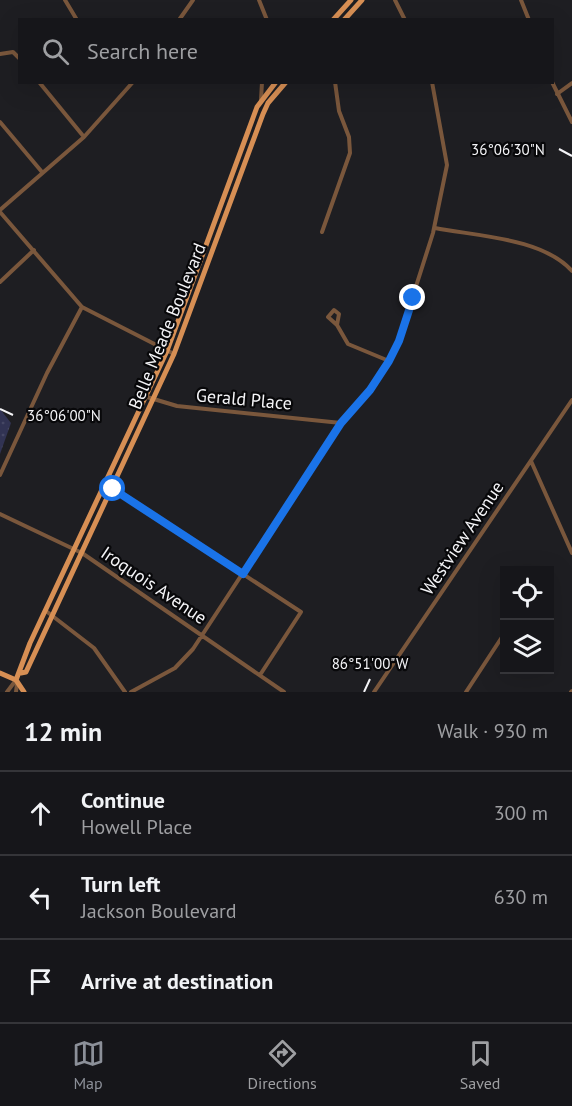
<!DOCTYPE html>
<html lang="en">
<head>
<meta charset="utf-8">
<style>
	body { margin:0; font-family:"PT Sans",sans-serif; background:#1f1f23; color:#f1f3f6 }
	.controls { position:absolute; right:18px; bottom:18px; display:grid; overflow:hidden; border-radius:0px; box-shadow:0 6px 24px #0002 }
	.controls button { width:54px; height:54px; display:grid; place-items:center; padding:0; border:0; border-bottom:2px solid #353539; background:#16161a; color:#f1f3f6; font:30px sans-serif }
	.stop { position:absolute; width:18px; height:18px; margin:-14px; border:4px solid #1a73e8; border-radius:50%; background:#fff }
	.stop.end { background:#1a73e8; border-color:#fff; box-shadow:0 2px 6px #0008 }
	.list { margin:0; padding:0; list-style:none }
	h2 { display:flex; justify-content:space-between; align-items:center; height:78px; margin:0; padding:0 24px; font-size:26px }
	h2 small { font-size:20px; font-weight:400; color:#9e9fa2 }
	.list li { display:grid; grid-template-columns:39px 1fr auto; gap:18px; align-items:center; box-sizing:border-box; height:84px; padding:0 24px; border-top:2px solid #353539 }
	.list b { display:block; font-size:22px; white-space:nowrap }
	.list p { margin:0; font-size:20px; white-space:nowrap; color:#9e9fa2 }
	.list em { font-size:20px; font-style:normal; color:#9e9fa2 }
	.icon { flex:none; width:33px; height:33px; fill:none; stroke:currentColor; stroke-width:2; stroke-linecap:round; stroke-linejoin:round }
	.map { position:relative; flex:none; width:572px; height:692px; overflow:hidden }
	.search { position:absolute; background:#16161a; box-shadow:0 6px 24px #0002; left:18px; right:18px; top:18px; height:66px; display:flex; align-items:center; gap:15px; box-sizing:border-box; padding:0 21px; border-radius:0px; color:#9e9fa2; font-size:22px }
	.sheet { height:330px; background:#16161a }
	nav { display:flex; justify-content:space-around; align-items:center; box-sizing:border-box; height:84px; border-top:2px solid #353539; background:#16161a; font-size:16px; color:#9e9fa2 }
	nav a { display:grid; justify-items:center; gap:3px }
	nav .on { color:#8c9099 }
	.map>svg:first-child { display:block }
	.grass { fill:url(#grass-dots) }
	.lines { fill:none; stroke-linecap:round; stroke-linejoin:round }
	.minor { stroke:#7a573c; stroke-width:4 }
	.major { stroke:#d78f54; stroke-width:5 }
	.route { stroke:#1a73e8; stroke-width:8 }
	.ticks { fill:none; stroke:#f4f4f7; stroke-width:2 }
	.labels { text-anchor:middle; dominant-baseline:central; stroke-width:4.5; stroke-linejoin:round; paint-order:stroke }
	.street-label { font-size:18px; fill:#f4f4f7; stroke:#08080a }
	.ticks-label { font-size:15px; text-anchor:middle; fill:#f4f4f7; stroke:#08080a; stroke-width:4.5; stroke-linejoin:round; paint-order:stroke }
</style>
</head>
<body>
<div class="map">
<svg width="572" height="692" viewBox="0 0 572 692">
	<defs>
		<pattern id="grass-dots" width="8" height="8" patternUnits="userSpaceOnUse" patternTransform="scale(1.5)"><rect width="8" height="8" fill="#313353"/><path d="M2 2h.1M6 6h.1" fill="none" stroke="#454764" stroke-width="1.8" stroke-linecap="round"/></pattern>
	</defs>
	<rect width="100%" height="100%" fill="#1e1e22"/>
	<path class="grass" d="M0,409L11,423L0,454Z"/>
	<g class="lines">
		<path class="minor" d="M65,0L77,20
			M259,0L267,20
			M395,0L405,20
			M521,0L529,20
			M179,20L193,0
			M0,54L13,52L20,59
			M39,82L84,137
			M552,82L572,122
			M557,94L572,83
			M261,100L262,82
			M0,122L42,172
			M0,210L84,137L133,82
			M0,212L82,307L174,354
			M435,228C476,236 543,238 572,271
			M322,232L350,153L349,137L339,111L335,82
			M0,282L34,250
			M337,325L339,314L334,310L328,317L337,325L348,344L389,361
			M147,397L177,406L341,423
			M531,461L572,553
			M0,475L47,373L82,307
			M113,489L301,612L260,675
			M0,514L82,553L284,692
			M46,611L94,648L125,692
			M7,692L16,680
			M16,692L17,684
			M131,692L175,668L193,649L341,423L370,390L397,346L433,233L447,165L432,82
			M374,692L572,400
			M466,692L504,634
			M571,692L572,691"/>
		<path class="major" d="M333,20L351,0
			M344,20L362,0
			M0,673L16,680L24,692
			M21,673L26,672L174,354L263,114L268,103L286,82
			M16,680L30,643L167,351L257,107L276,82"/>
	</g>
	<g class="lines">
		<path class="route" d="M113,489L243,574L341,423L370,390L389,361L399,341L413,298"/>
	</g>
	<path class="ticks" d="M559,149L572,156M0,409L13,415M364,692L370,679"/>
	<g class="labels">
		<g class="street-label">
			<text transform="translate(167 326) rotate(-68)">Belle Meade Boulevard</text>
			<text transform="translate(244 399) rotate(5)">Gerald Place</text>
			<text transform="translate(462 538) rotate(-56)">Westview Avenue</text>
			<text transform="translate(154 585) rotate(34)">Iroquois Avenue</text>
		</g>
	</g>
	<g class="ticks-label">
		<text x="508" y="155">36°06'30"N</text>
		<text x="64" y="421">36°06'00"N</text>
		<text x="370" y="669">86°51'00"W</text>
	</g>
</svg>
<div class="controls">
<button><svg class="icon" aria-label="locate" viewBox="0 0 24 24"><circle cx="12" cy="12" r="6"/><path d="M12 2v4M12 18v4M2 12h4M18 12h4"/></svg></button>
<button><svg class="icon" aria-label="layers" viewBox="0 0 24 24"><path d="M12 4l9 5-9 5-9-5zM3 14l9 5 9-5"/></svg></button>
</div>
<div class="stop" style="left:113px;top:489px"></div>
<div class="stop end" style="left:413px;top:298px"></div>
<div class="search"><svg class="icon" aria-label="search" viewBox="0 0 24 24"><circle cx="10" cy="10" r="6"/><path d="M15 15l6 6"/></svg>Search here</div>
</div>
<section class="sheet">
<h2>12 min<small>Walk · 930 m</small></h2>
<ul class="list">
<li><svg class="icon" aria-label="ahead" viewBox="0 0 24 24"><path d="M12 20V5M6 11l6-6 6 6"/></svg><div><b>Continue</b><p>Howell Place</p></div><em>300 m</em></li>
<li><svg class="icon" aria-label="left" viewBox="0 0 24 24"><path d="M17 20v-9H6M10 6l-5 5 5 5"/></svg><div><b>Turn left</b><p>Jackson Boulevard</p></div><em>630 m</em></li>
<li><svg class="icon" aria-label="arrive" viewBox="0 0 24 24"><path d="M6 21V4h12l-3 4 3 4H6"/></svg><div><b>Arrive at destination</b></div></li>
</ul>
</section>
<nav>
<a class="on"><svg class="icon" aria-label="map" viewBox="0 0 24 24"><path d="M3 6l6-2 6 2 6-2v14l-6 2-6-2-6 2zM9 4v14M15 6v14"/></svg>Map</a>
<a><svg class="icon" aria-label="directions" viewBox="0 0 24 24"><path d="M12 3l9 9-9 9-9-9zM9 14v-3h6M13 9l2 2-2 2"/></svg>Directions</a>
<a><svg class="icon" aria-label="saved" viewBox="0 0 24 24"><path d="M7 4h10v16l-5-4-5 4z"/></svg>Saved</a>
</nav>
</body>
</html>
